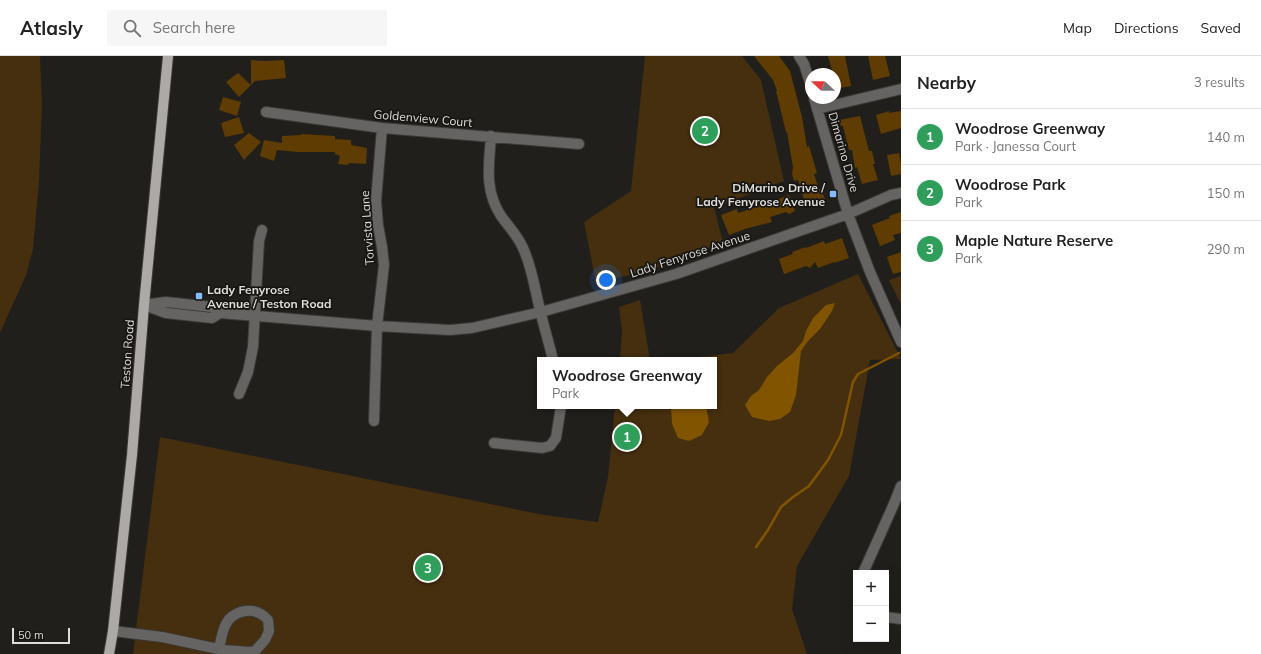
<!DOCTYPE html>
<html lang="en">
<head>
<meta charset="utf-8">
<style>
	body { margin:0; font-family:Mulish,sans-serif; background:#f6f6f6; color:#222 }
	.controls { position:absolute; right:12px; bottom:12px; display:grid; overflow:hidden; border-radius:0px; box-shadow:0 4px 16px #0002 }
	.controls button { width:36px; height:36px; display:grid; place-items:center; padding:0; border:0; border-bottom:1px solid #e0e0e0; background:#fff; color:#222; font:20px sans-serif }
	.compass { position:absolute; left:805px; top:12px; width:36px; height:36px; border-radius:50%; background:#fff; box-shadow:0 4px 16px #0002; rotate:291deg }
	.scale { position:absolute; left:12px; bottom:10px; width:58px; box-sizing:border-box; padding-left:4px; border:2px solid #dfdddb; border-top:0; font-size:11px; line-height:14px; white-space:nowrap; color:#dfdddb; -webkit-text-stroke:3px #181613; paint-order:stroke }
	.you { position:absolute; left:606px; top:224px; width:14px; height:14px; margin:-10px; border:3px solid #fff; border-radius:50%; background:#1a73e8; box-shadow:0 0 0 6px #1a73e833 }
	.badge { display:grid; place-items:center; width:26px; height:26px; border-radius:50%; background:#0b8043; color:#fff; font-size:13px; font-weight:700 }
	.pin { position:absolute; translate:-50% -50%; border:2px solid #fff; box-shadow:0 1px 4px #0006 }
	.popup { position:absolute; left:537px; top:301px; width:180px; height:52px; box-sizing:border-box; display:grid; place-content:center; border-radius:0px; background:#fff; filter:drop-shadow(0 1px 3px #0005); font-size:13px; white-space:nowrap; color:#767676 }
	.popup b { font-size:15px; color:#222 }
	.popup::after { content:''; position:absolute; left:50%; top:100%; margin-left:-8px; border:8px solid transparent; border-top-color:#fff }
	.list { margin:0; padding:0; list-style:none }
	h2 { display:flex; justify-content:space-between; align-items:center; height:52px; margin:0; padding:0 16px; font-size:17px }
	h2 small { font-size:13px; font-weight:400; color:#767676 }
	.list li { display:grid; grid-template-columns:26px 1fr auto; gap:12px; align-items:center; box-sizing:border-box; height:56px; padding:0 16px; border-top:1px solid #e0e0e0 }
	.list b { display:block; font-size:15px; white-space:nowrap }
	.list p { margin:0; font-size:13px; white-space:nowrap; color:#767676 }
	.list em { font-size:13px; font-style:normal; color:#767676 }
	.icon { flex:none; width:22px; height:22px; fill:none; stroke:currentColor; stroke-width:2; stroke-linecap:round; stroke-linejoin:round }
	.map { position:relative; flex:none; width:901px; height:598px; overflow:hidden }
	header { display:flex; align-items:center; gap:24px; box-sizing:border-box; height:56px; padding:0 20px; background:#fff; border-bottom:1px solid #e0e0e0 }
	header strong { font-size:19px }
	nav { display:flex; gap:22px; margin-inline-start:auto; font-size:14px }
	.search { width:280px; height:36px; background:#f6f6f6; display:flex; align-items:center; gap:10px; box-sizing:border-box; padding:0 14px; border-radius:0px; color:#767676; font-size:15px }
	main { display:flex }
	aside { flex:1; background:#fff }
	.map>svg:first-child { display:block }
	.green { fill:#452f0f }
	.water { fill:#815400 }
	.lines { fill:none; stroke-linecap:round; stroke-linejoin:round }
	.stream { stroke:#815400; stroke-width:2.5 }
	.building { fill:#5f3c01 }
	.minor-casing { stroke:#3c3a37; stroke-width:12 }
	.major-casing { stroke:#3c3a37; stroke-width:12 }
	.minor { stroke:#656462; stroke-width:10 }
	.major { stroke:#aca9a6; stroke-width:10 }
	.poi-dot { fill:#85bbfb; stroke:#181613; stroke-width:1.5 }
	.labels { text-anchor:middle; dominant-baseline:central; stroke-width:3.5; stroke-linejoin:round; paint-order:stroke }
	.street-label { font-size:12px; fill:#dfdddb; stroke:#181613 }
	.poi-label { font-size:12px; font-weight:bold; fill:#dfdddb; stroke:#181613; text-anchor:end }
</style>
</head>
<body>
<header>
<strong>Atlasly</strong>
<div class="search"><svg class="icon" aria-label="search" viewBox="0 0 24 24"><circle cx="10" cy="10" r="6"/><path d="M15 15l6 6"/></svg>Search here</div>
<nav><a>Map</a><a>Directions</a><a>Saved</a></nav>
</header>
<main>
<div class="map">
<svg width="901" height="598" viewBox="0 0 901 598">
	<rect width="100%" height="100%" fill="#211f1c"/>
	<path class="green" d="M0,0H40L42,48L39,125L33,193L26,219L0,277Z
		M645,0H742L761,24L784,125L714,152L723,186L653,213L596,227L584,166L631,135Z
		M858,218L901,303L870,304L849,420L797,510L792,553L807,598H133L160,381L544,459L598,466L608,421L615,350H714V304H674L733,297L779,252Z
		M901,220V248L889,224Z
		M640,244L650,304H620L622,274L619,251Z"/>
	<path class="water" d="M835,247L832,255L820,273L808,285L801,295L796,339L790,356L780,363L769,365L752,361L745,349L751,340L759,334L767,321L777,310L793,297L803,285L806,275L813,262L826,249Z
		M671,350H706L709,366L702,379L689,385L678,382L672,368Z"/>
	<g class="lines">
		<path class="stream" d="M756,491L768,474L781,451L793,441L809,430L828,404L841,379L853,326L858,318L899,297"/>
	</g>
	<path class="building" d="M754,0H779L790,15L802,61L807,91L809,90L817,117L814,118L819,133L821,132L825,143L806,150L798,124L794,125L792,118L793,111L787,76H786L776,35H777L773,24Z
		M828,0H845L851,30L835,33V18H833Z
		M868,0H885L890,20L873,24Z
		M251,4L265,5L284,4L286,22L255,25L239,41L226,26L238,17L251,29Z
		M223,41L241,46L237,60L219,54Z
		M889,55V57L901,55V72L881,78L876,59Z
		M860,60L869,95H872L875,108H873L878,124L862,128L857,111L855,112L852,94H849L843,70H841L839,64Z
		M239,61L244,77L225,81L221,67Z
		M249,77L261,86L244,104L234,89Z
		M301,78L335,80V83L351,84V89L367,92L366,108L349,107L348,109L338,108L340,100L335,98V96H298L277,94L274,105L260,100L264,84L282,87V80L301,79Z
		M899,97L901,108V118L891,120L887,99Z
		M789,139L795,155L789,158L786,156L770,161L772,166L745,173L729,179L721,159L737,153L738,157L757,151L756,147L764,144L766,148Z
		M901,156V177L893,179L895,184L880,190L872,169L890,162L889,160Z
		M842,182L849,202L834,207V206L818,212L815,206L810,212L806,210L784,218L779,203L793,198L792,196L806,191V192L824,185L825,188Z
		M901,196V216L893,218L887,201Z"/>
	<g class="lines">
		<defs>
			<path id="minor" d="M799,0L804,8L811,30
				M814,42L848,158L870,216L901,286
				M817,53L901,33
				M266,56L382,72L579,88
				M491,80C489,109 484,134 501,160C509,171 518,180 523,192C532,211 535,234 540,254C544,271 549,287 553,304
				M144,249L166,246L212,251L220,257L377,270L450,274L472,272L541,256L676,218L848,158L891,139L901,137
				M147,250L166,257L212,262L220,257
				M239,338L248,316L253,291L259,185L262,174
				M374,365L377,270L384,209L382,191L378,169L376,145L382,72
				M494,387L542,392L550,390L556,382L561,350
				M863,517L893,450L901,430
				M886,561L901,563
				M113,575L162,581L223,594L250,596L255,595L265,584L269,575L268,564C266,562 263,559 261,558C249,551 232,556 226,568C222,575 221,585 219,592"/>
			<path id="major" d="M109,598L113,575L132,399L144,249L168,0"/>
		</defs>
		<use href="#minor" class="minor-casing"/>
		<use href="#major" class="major-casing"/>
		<use href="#minor" class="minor"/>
		<use href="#major" class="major"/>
	</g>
	<g class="poi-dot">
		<rect x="829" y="134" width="8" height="8" rx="2"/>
		<rect x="195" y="236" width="8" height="8" rx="2"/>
	</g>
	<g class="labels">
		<g class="street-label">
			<text transform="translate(423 62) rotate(5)">Goldenview Court</text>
			<text transform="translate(844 96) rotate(74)">Dimarino Drive</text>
			<text transform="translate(367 172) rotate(-94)">Torvista Lane</text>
			<text transform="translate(690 198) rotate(-18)">Lady Fenyrose Avenue</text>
			<text transform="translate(127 298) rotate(-86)">Teston Road</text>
		</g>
		<g class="poi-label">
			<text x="825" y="131">DiMarino Drive /<tspan x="825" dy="14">Lady Fenyrose Avenue</tspan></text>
			<text x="207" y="233" text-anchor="start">Lady Fenyrose<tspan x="207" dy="14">Avenue / Teston Road</tspan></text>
		</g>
	</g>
</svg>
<div class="controls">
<button>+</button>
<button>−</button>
</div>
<svg class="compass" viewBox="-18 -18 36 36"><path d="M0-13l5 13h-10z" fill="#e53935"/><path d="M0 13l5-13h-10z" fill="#767676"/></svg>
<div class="scale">50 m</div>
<div class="you"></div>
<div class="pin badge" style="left:627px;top:381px;background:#2e9e5b">1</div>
<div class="popup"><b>Woodrose Greenway</b>Park</div>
<div class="pin badge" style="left:705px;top:75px;background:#2e9e5b">2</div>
<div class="pin badge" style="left:428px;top:512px;background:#2e9e5b">3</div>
</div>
<aside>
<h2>Nearby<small>3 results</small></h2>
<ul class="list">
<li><span class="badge" style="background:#2e9e5b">1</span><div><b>Woodrose Greenway</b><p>Park · Janessa Court</p></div><em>140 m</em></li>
<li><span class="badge" style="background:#2e9e5b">2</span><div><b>Woodrose Park</b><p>Park</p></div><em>150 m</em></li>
<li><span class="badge" style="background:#2e9e5b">3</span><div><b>Maple Nature Reserve</b><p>Park</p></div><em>290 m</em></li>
</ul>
</aside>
</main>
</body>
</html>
